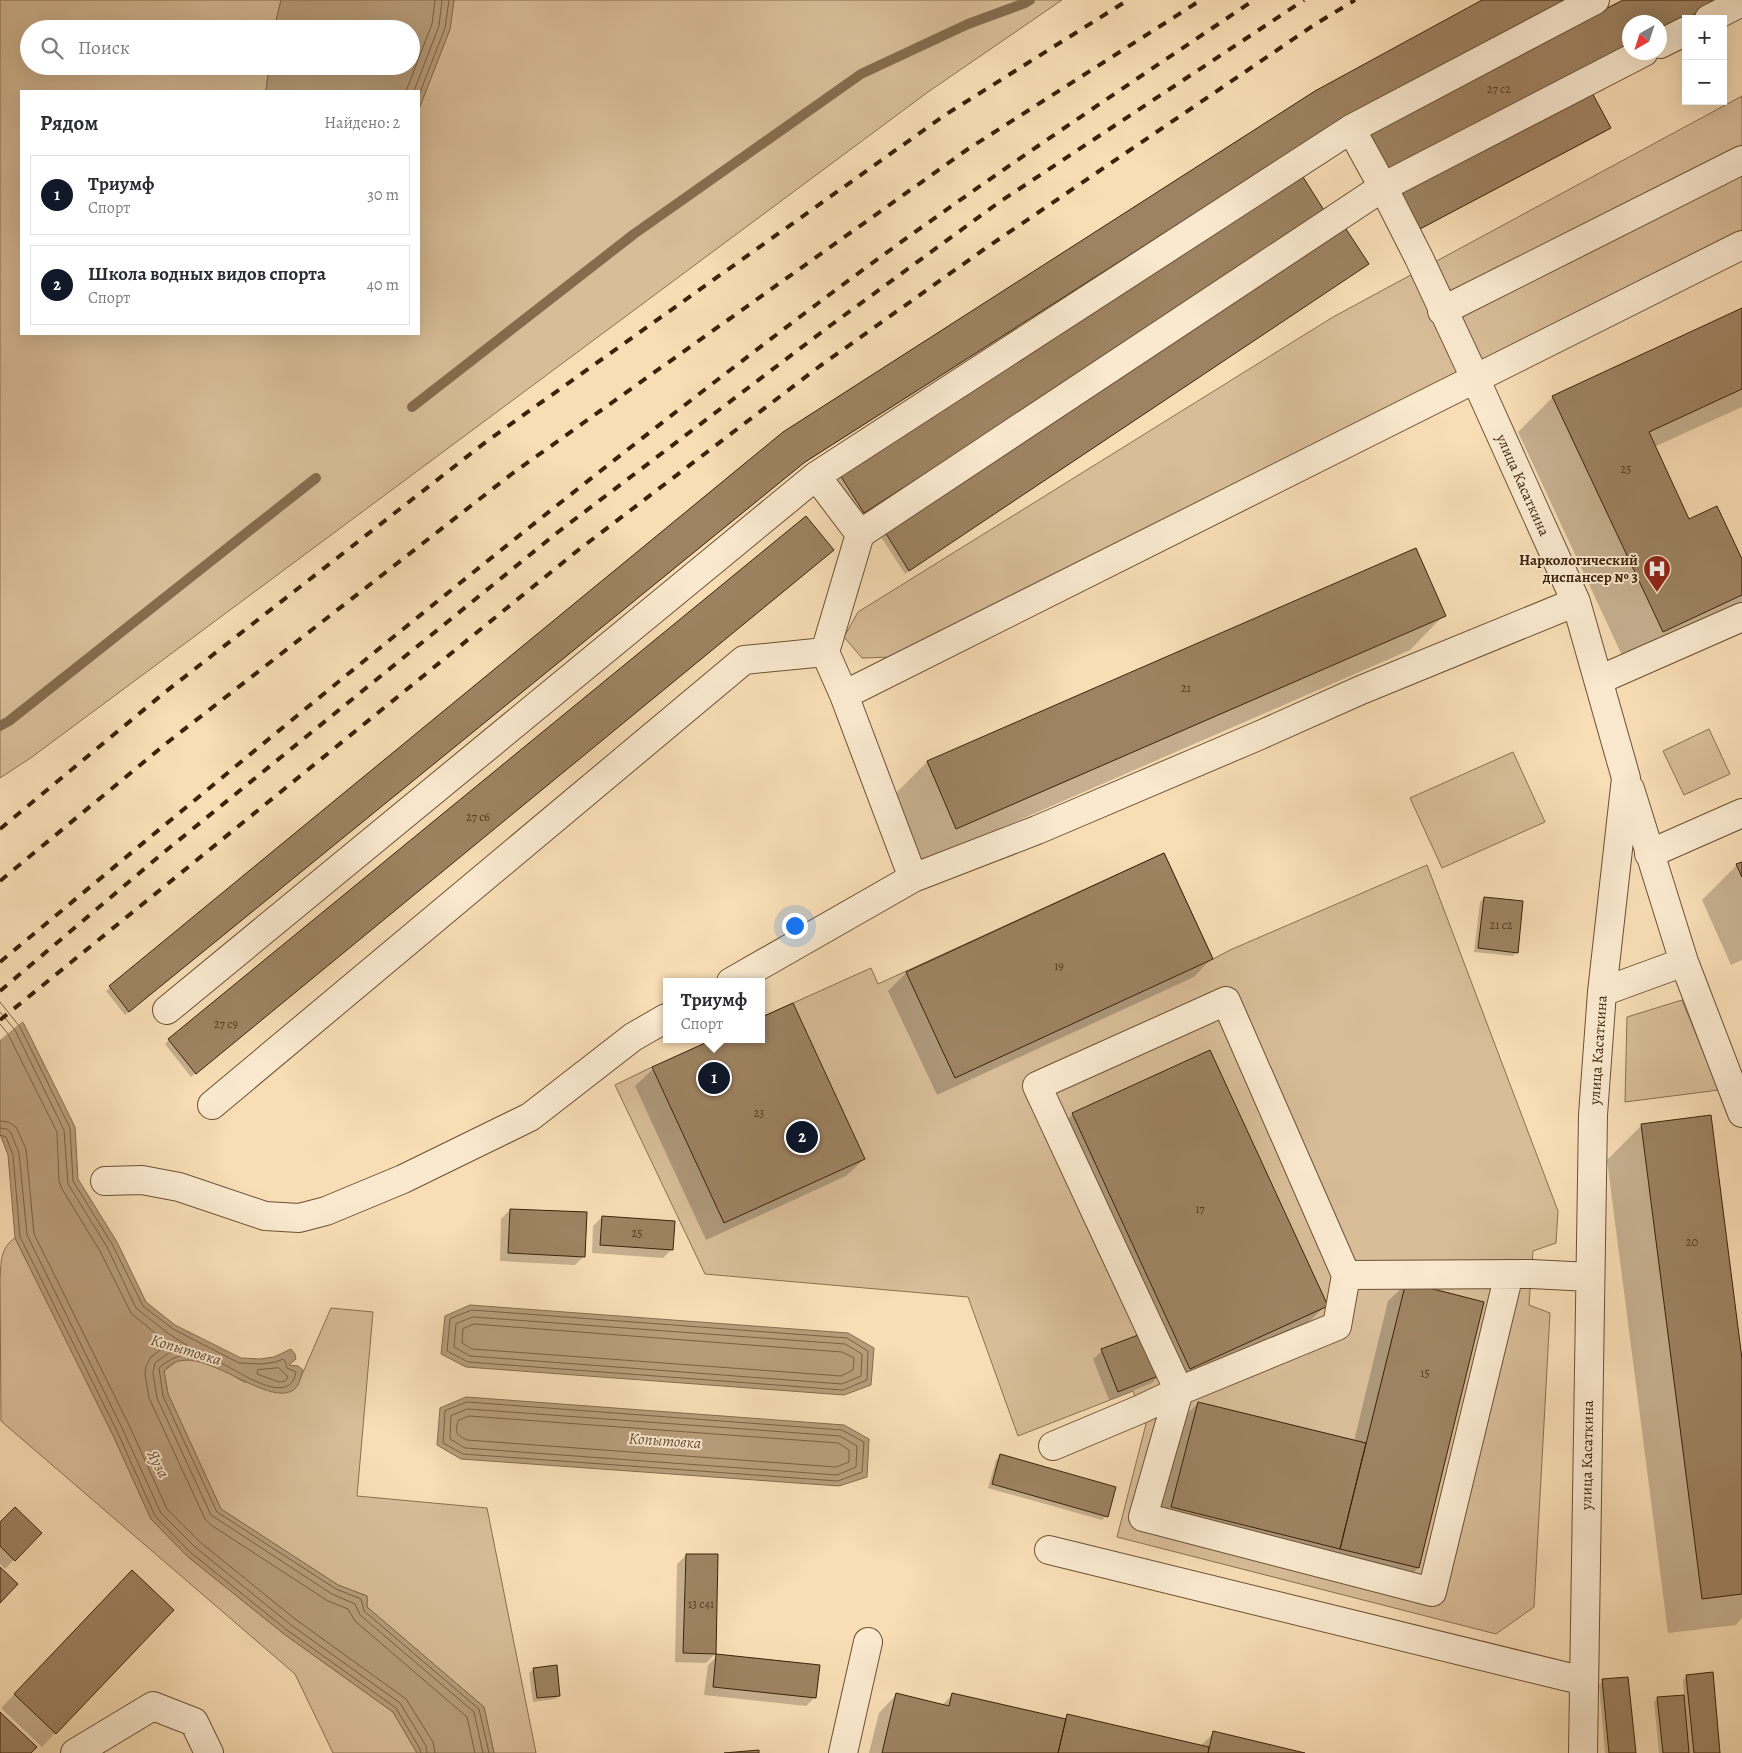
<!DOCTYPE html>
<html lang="ru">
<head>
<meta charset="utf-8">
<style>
	body { margin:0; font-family:Alegreya,serif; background:#f7f7f7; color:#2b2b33 }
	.controls { position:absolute; right:15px; top:15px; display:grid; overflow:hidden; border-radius:0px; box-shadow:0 5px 20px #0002 }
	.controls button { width:45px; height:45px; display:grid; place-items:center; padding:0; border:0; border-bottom:1px solid #e1e1e2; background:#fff; color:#2b2b33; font:25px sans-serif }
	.compass { position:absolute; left:1622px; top:15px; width:45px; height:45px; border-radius:50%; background:#fff; box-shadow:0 5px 20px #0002; rotate:219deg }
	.you { position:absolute; left:794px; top:925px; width:18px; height:18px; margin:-12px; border:4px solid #fff; border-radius:50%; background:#1a73e8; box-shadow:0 0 0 8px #1a73e833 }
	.badge { display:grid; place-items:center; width:32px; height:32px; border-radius:50%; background:#111827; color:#fff; font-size:16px; font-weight:700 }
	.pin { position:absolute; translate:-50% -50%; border:2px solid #fff; box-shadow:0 1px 5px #0006 }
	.popup { position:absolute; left:663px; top:978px; width:102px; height:65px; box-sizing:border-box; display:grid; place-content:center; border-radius:0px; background:#fff; filter:drop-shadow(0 1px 4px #0005); font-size:16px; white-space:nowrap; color:#7c7c81 }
	.popup b { font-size:19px; color:#2b2b33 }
	.popup::after { content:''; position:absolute; left:50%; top:100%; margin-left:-10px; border:10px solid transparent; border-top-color:#fff }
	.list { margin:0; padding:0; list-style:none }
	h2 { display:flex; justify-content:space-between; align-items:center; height:65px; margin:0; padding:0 20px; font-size:21px }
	h2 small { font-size:16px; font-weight:400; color:#7c7c81 }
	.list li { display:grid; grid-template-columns:32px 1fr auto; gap:15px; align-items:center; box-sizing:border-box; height:80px; margin:0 10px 10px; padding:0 10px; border:1px solid #e1e1e2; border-radius:0px }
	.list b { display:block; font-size:19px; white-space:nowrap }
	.list p { margin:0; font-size:16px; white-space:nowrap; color:#7c7c81 }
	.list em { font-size:16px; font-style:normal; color:#7c7c81 }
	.icon { flex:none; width:28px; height:28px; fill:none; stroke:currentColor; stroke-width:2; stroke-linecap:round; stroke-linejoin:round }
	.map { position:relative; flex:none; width:1742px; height:1753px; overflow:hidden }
	.search { position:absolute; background:#fff; box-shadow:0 5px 20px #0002; left:20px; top:20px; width:400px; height:55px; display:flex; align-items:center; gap:12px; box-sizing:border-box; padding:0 18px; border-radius:28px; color:#7c7c81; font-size:19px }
	.panel { position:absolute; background:#fff; box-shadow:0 5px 20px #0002; left:20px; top:90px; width:400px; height:245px; border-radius:0px }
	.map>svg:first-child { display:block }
	.green { fill:#d8bd98; stroke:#8a7050 }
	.water { fill:#b89d7b; stroke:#866c4d }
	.pier { fill:#f8ddb5 }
	.shadow { fill:#0003 }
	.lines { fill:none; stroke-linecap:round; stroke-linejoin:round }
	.shore { stroke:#7a6042; stroke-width:1 }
	.stream { stroke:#866c4d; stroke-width:10 }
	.building { fill:#9e8362; stroke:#3c2209 }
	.minor-casing { stroke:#6b5134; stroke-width:30 }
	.minor { stroke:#fae9cf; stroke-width:28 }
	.rail { stroke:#3c2209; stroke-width:4; stroke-dasharray:9 9; stroke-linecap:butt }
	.labels { text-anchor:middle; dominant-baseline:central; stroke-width:4; stroke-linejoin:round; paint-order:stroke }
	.number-label { font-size:12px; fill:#543a1f }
	.street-label { font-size:15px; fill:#3c2209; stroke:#fae9cf }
	.poi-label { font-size:15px; font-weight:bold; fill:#3c2209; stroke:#fae9cf; text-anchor:end }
	.water-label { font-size:16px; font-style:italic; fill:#674d31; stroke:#fae9cf }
</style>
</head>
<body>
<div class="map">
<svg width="1742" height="1753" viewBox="0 0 1742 1753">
	<rect width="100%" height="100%" fill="#f8ddb5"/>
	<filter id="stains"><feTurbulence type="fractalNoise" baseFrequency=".004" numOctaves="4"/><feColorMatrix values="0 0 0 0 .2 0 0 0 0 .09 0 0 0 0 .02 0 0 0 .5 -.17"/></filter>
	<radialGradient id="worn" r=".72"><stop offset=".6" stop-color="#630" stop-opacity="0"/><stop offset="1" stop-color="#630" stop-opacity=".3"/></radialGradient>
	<path class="green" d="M0,0H281L274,29H29V66H269L266,91H21V334H419V109L450,29L454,0H1062L928,92L32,757L0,778Z
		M1742,96V233L893,657L862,658L844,637L858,612L1333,317Z
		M1709,729L1730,774L1684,795L1663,751Z
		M1513,752L1545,822L1442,868L1410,798Z
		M1164,853L1213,959L1230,950L1427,865L1558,1211L1556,1243L1533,1251L1529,1305L1550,1313L1534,1607L1496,1634L1117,1537L1146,1424L1133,1391L1018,1436L968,1297L705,1274L615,1085L652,1067L762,1039V1017L871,968L878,984Z
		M1682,1000L1719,1090L1625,1102L1627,1017Z
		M15,1238L112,1433L151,1519L187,1556L284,1634L393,1712L417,1753H333L295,1674L1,1421L0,1280C1,1263 0,1248 15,1238Z
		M331,1308L373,1312L357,1496L487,1508L536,1753H494L484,1707L367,1607V1596L338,1585L221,1509L168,1394L164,1371L177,1361L194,1359L220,1368L244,1382L297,1386Z"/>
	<path class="water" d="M281,0H454L450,29L419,109V91H266L269,66H411V29H274Z
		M0,995L24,1024L75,1127L78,1179L117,1242L146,1302L175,1325L241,1358L260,1359L274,1357L291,1349L295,1354L296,1359L289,1365L298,1366L303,1370C301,1375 300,1381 298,1385C278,1416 209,1348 176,1362C172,1363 167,1368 164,1371L168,1394L221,1509L338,1585L367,1596V1607L484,1707L494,1753H417L393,1712L284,1634L187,1556L151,1519L112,1433L15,1238L8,1155L0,1134Z
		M470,1305L848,1333L874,1348L871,1385L844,1395L466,1367L441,1354L445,1316Z
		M466,1397L844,1425L869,1439L867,1477L839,1486L461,1459L437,1445L440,1408Z"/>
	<path class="pier" d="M0,992L24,1020L0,1040Z"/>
	<path class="shadow" d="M1484,0L1335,124L800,466L125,1015L106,991L784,433Z
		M1626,0H1724L1660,33V22H1630L1385,174L1365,136Z
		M1609,128L1605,132L1413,233L1394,196Z
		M1321,219L860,516L837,480L841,476Z
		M1367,264L905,574L881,537L885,533Z
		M1742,309V407L1654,447L1689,520L1742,562V601L1719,623L1627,666L1518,432L1553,397Z
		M806,518L829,554L191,1077L165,1044L169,1040Z
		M1416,549L1444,615L1410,650L921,863L892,797L927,762Z
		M1163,855L1211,959L1194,977L937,1095L888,991L906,973Z
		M1742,863V960L1731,965L1702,900L1737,865Z
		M1484,898L1517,952L1513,956L1474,952L1480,902Z
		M792,1004L864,1159L846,1176L706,1240L635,1086L653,1069L762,1039V1019Z
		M1073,1114L1326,1305L1308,1323L1172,1386L1055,1132Z
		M1642,1125L1742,1369V1618L1736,1625L1668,1633L1607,1160Z
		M510,1210L584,1256L575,1265L500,1261L501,1219Z
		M602,1217L672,1249L663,1258L592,1253L593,1226Z
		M1406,1284L1483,1303L1418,1568L1400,1586L1154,1525L1180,1421L1198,1403L1354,1441L1388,1301Z
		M1102,1351L1161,1374L1152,1383L1109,1400L1093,1359Z
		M1001,1456L1106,1516L1102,1520L988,1488L996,1460Z
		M0,1524L40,1533L5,1569L0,1564Z
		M686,1555L715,1654L706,1663L675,1662L677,1564Z
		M119,1585L172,1610L42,1747L1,1708Z
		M717,1656L815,1697L806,1706L704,1695L708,1665Z
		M534,1669L559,1695L555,1699L533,1702L529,1673Z
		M1687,1676L1719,1753H1659L1654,1702L1658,1698L1684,1696L1683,1680Z
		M1603,1681L1635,1753H1605L1599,1685Z
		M953,1694L1063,1720L1068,1716L1200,1746L1214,1733L1300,1753H869L879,1713L896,1695L941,1706Z"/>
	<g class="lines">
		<path class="shore" d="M406,91L432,24L435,0
			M414,91L439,26L442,0
			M419,95L445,28L449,0
			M0,1002L20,1027L70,1128L73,1181L112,1244L143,1306L173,1329L239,1363L261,1364L276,1362L283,1359L285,1361L287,1368L296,1372C290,1408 240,1372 223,1364C215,1360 202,1355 194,1354C180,1354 169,1359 159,1368L163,1396L217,1512L336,1589L361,1599L364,1611L479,1709L489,1753
			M0,1012L15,1030L64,1130L68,1184L107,1247L136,1308L169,1334L188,1346L187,1349L170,1352L155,1363L153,1373L157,1398L211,1515L332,1594L355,1604L360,1615L474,1712L483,1753
			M0,1024L8,1034L57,1132L59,1181L62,1189L100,1251L131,1313L167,1343V1345L151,1357L146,1366L145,1374L149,1398L205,1519L211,1525L328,1601L348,1609L355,1621L467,1717L475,1753
			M0,1121L8,1122L16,1127L26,1149L34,1234L129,1425L167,1509L200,1542L295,1619L406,1699L433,1742L435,1753
			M0,1128L7,1129L11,1133L19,1153L27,1235L122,1428L161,1513L195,1547L291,1625L400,1703L426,1746L427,1753
			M0,1135L6,1137L13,1155L20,1237L117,1431L155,1516L190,1552L287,1630L396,1708L420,1749L421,1753
			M472,1310L847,1338L868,1351L867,1380L843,1390L468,1362L447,1351L450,1319Z
			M473,1317L845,1344L862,1354L861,1376L842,1384L470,1356L454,1347L456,1324Z
			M474,1324L842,1352L854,1358L853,1370L841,1376L472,1349L462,1343L463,1329Z
			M279,1368L288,1377L285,1381L279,1382L257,1374L258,1370Z
			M467,1402L842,1430L864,1442L862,1472L838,1481L463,1454L443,1443L445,1411Z
			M468,1409L840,1436L857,1446L856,1467L837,1475L465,1448L450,1439L451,1416Z
			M469,1416L838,1443L849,1450V1462L836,1467L467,1440C456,1435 455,1433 458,1421Z"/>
		<path class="stream" d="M412,407L634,234L861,74L968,24L1025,3L1030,0
			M0,726L9,721L316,478"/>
	</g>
	<path class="building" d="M1482,0H1571L1340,121L805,462L129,1012L109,986L783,432L1315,91Z
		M1623,0H1722L1660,32V22H1630V48L1389,171L1368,131Z
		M1590,89L1611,128L1418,230L1397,190Z
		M1303,177L1327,215L864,513L840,475Z
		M1344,226L1369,264L909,571L885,532Z
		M1742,308V389L1649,432L1689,519L1717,506L1742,559V595L1663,632L1552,396Z
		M806,516L834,550L196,1074L168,1039Z
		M1416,548L1446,616L956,829L927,761Z
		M1164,853L1213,959L955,1078L906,972Z
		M1742,862V877L1736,864Z
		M1484,897L1523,901L1518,953L1478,948Z
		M793,1003L865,1159L724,1223L652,1067L714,1039H762V1017Z
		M1210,1050L1328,1306L1190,1369L1072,1113Z
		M1711,1115L1742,1359V1594L1702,1599L1641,1124Z
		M510,1209L587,1212L585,1257L508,1253Z
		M602,1216L675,1221L673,1250L600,1245Z
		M1406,1282L1484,1302L1419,1568L1340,1549Z
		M1146,1332L1163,1374L1118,1392L1101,1349Z
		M1198,1402L1366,1443L1340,1549L1171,1507Z
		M1000,1454L1116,1487L1108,1517L992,1484Z
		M15,1507L42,1533L15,1561L0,1546V1522Z
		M686,1554H718L716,1654L683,1653Z
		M0,1567L18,1584L0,1603Z
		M132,1570L174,1610L56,1734L14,1694Z
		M716,1654L820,1665L816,1698L713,1687Z
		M557,1665L560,1696L537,1698L533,1668Z
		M1713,1672L1720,1753H1694L1686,1675Z
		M1628,1677L1636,1753H1609L1602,1679Z
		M896,1693L949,1706L952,1693L1066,1719L1058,1753H882Z
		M1684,1695L1689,1753H1663L1657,1697Z
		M0,1712L37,1747L31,1753H0Z
		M1067,1714L1209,1747L1208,1753H1058Z
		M1213,1731L1305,1753H1208Z
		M759,1750V1753H724Z"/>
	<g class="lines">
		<defs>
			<path id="minor" d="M1709,19L1742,2
				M1660,44L1686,31
				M1351,129L1595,0
				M1442,311L1742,160
				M816,476L1351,129L1383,187L1644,52
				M1599,680L1742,617
				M844,695L825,652L860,534L1383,187L1419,258L1475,378L1576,602L1626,778L1602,992L1593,1115L1583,1753
				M1630,789L1684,962
				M1649,854L1742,813
				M913,878L844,695L1742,245
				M731,982L913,878L1037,830L1258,736L1361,690L1576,602
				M1602,992L1684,962L1742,1113
				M167,1010L816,476L860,534
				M212,1105L744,660L825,652
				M105,1181L142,1180L179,1187L265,1216L299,1218L326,1211L403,1179L530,1117L633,1037L666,1018
				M1346,1275L1337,1326L1179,1391L1037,1086L1226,1001L1346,1275L1531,1274L1590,1277
				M1053,1446L1141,1409L1179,1391L1143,1517L1432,1592L1509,1274
				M1049,1550L1584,1681
				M75,1753L153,1706L194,1722L209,1753
				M843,1753L868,1642"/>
		</defs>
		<use href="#minor" class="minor-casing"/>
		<use href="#minor" class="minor"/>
		<path class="rail" d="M0,829L164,693L487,441L945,115L1128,0
			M0,881L168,742L513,473L968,149L1201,0
			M0,962C269,738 538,514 817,304C959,197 1107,99 1254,0
			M0,991L163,853L558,532L831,325L998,203L1304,0
			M0,1020L577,551L820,366L983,250L1314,25L1355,0"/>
	</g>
	<defs>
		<symbol id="hospital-pin" viewBox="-11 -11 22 30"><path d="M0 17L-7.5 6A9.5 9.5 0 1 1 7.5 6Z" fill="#8f2418" stroke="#fae9cf"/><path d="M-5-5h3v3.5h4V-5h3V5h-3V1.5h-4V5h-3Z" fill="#fff"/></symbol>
	</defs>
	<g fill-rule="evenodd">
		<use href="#hospital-pin" x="1641" y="553" width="32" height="43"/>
	</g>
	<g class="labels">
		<g class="number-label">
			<text x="1499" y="89">27 с2</text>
			<text x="1626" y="469">25</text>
			<text x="1186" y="688">21</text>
			<text x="478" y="817">27 с6</text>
			<text x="1501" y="925">21 c2</text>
			<text x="1059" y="966">19</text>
			<text x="226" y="1024">27 с9</text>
			<text x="759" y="1113">23</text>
			<text x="1200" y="1209">17</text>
			<text x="637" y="1233">25</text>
			<text x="1692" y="1242">20</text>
			<text x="1425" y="1373">15</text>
			<text x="701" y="1604">13 с41</text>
		</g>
		<g class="street-label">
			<text transform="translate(1523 485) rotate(66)">улица Касаткина</text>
			<text transform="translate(1598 1050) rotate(-86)">улица Касаткина</text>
			<text transform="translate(1587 1455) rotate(-89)">улица Касаткина</text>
		</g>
		<g class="poi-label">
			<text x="1638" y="560">Наркологический<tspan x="1638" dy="17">диспансер № 3</tspan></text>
		</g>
		<g class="water-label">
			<text transform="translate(186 1350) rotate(17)">Копытовка</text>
			<text transform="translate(665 1441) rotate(4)">Копытовка</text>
			<text transform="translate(158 1464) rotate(63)">Яуза</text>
		</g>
	</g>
	<rect width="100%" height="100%" filter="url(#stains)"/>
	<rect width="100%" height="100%" fill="url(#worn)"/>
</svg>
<div class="controls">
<button>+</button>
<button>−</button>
</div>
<svg class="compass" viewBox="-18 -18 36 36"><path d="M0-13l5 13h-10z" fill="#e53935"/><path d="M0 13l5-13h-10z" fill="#7c7c81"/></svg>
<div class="you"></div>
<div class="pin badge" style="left:714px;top:1078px">1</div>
<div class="popup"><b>Триумф</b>Спорт</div>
<div class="pin badge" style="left:802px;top:1137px">2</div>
<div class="search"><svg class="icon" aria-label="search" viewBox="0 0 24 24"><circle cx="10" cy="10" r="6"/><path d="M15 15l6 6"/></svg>Поиск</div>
<section class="panel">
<h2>Рядом<small>Найдено: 2</small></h2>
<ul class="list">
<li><span class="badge">1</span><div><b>Триумф</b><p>Спорт</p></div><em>30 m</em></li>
<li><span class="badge">2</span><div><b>Школа водных видов спорта</b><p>Спорт</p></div><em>40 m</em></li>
</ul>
</section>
</div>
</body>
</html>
